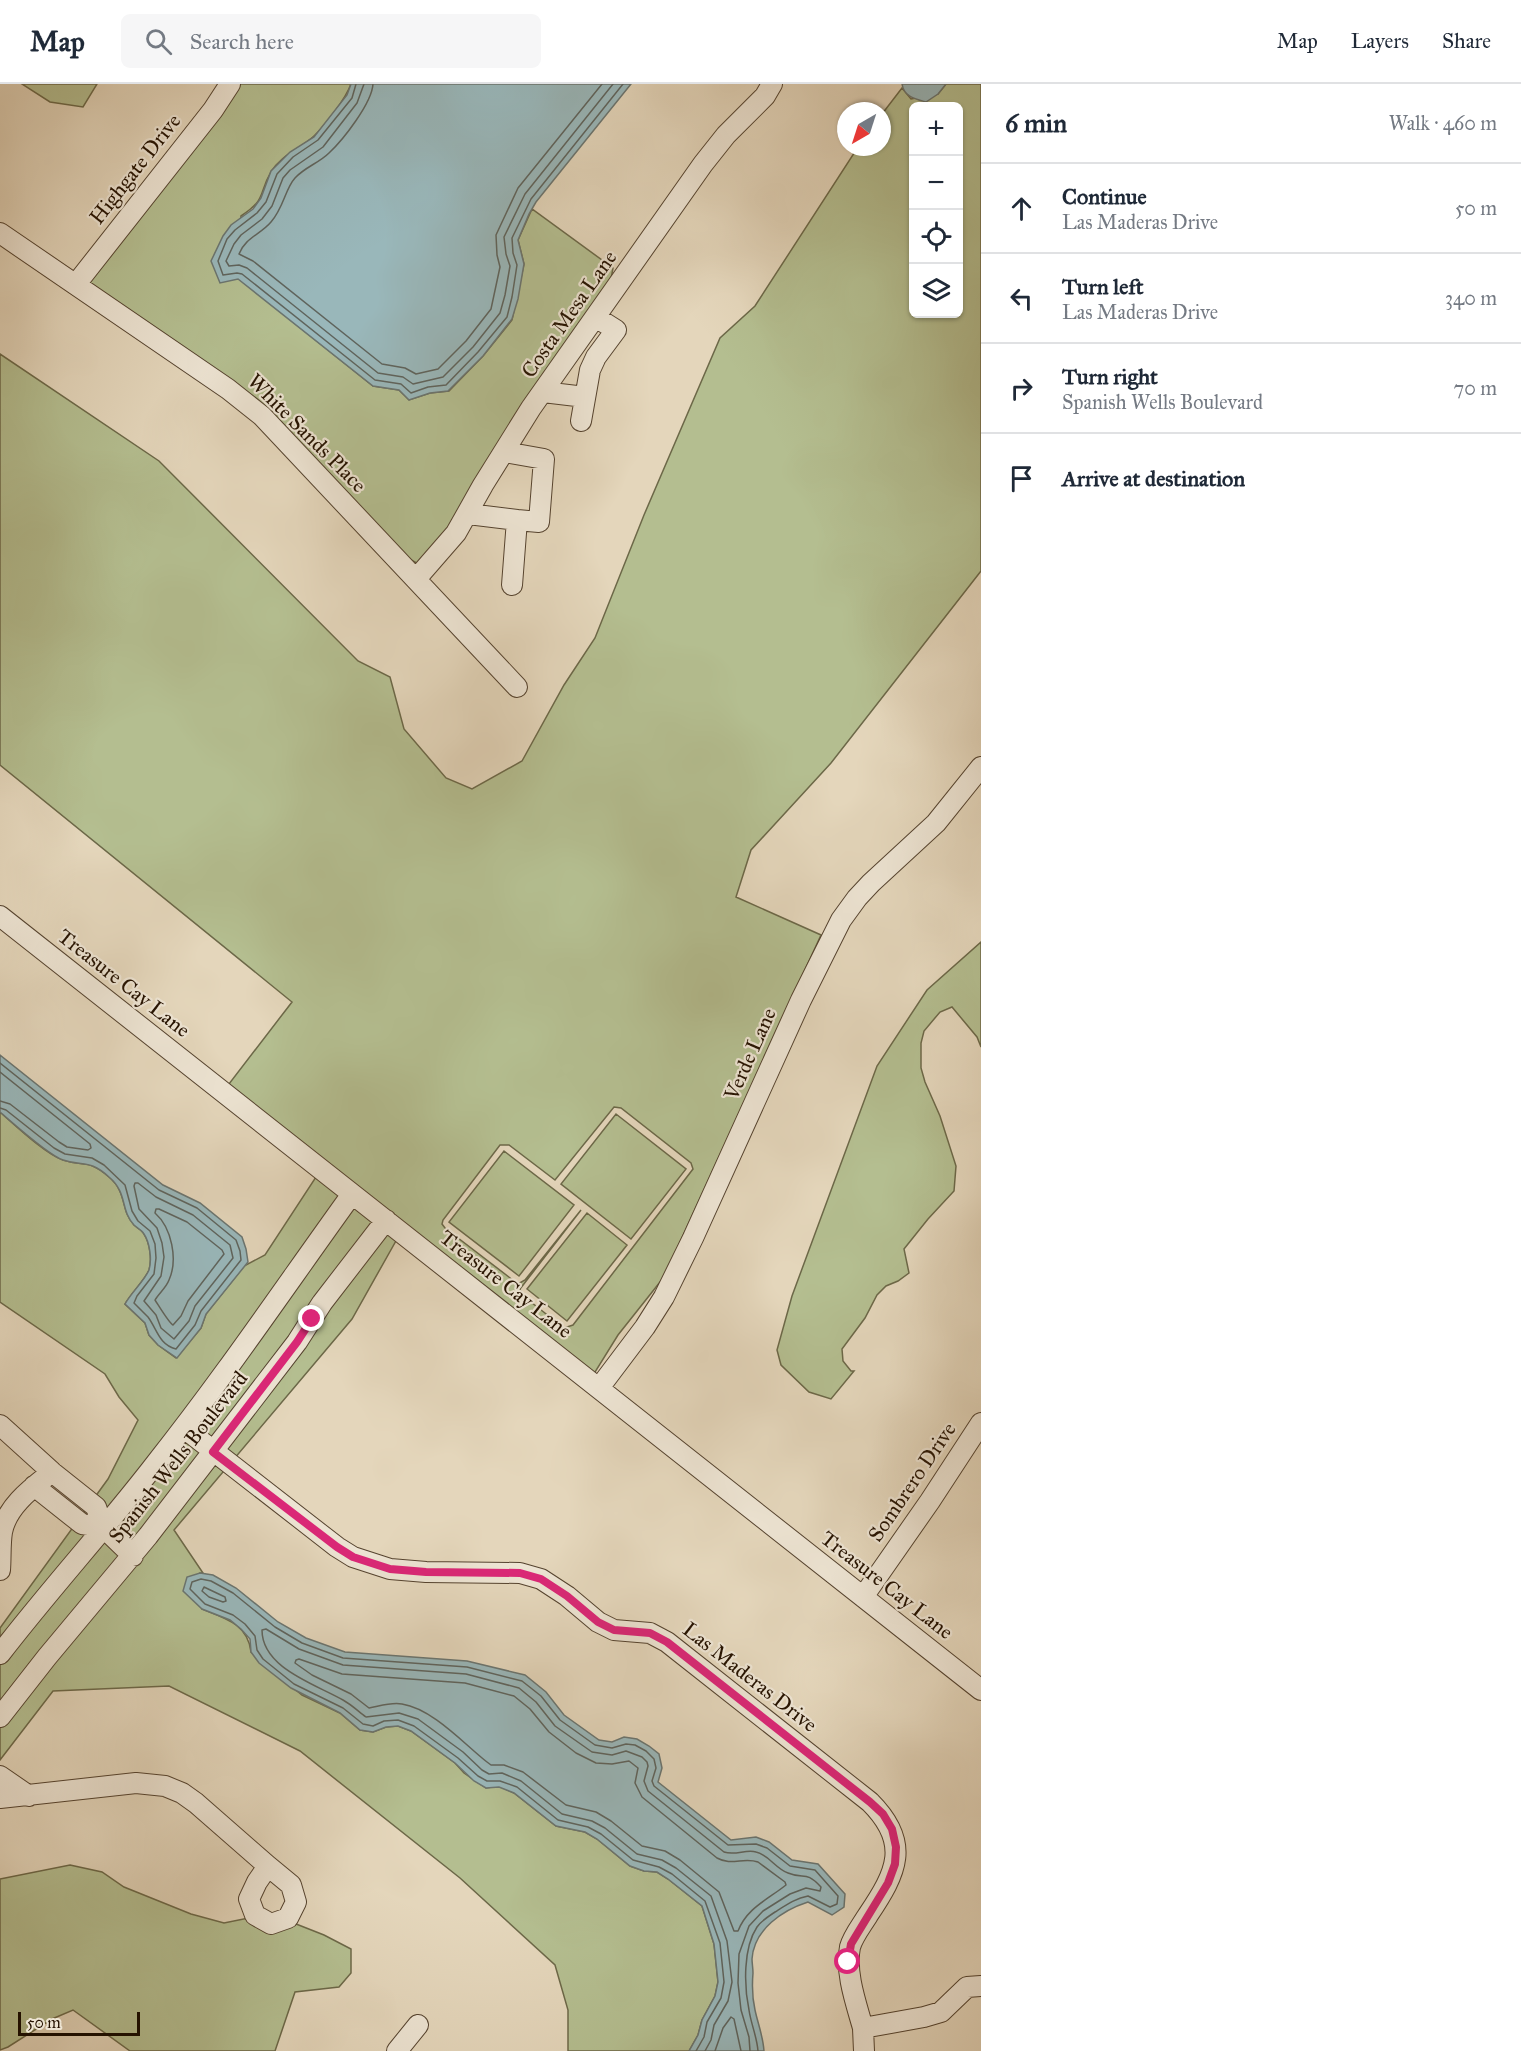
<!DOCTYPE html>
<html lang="en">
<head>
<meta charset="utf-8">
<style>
	body { margin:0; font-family:"IM FELL Great Primer",serif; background:#f6f6f7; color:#1f2937 }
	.controls { position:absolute; right:18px; top:18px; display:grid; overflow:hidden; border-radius:9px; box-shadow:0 2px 4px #0004 }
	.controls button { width:54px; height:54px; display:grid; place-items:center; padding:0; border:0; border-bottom:2px solid #e0e1e3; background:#fff; color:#1f2937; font:30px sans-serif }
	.compass { position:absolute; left:837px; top:18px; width:54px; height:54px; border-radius:50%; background:#fff; box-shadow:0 2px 4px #0004; rotate:219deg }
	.scale { position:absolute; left:18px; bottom:15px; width:122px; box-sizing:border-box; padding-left:6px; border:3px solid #251200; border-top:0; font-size:16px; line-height:21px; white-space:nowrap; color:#251200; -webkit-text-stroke:4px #ede4d3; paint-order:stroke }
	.stop { position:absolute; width:18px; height:18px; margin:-14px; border:4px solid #db2777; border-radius:50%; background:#fff }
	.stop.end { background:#db2777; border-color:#fff; box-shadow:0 2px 6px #0008 }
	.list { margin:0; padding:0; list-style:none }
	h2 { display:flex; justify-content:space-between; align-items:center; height:78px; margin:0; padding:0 24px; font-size:26px }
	h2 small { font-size:20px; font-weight:400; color:#747a83 }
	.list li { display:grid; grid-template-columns:39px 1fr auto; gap:18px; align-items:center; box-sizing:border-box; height:90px; padding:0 24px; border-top:2px solid #e0e1e3 }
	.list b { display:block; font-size:22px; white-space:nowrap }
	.list p { margin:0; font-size:20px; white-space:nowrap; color:#747a83 }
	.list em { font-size:20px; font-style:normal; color:#747a83 }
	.icon { flex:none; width:33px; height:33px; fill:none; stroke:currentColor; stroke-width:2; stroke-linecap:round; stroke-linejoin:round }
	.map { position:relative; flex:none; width:981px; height:1967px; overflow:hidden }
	header { display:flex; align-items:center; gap:36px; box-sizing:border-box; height:84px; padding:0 30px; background:#fff; border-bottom:2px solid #e0e1e3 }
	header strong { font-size:28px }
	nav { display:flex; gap:33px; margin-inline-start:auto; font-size:21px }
	.search { width:420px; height:54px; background:#f6f6f7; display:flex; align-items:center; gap:15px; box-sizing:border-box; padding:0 21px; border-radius:9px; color:#747a83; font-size:22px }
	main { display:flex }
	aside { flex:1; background:#fff }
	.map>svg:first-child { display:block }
	.green { fill:#b4be90; stroke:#6c6848; stroke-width:1.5; fill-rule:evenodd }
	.water { fill:#99b7ba; stroke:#6b7570; stroke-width:1.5 }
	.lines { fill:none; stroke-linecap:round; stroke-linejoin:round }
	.shore { stroke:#5f645d; stroke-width:1.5 }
	.street-casing { stroke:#55432f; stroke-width:22 }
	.street { stroke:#ede4d3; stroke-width:20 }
	.route { stroke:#db2777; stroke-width:8 }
	.labels { text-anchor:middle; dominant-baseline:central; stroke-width:4.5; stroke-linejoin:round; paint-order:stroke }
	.street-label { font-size:21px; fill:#251200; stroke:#ede4d3 }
</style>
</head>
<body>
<header>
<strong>Map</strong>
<div class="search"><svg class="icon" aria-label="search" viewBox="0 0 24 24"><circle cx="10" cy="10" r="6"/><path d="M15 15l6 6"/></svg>Search here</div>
<nav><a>Map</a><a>Layers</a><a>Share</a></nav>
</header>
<main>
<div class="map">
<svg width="981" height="1967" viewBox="0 0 981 1967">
	<rect width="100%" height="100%" fill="#e4d6bb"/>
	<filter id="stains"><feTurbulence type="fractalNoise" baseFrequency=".00333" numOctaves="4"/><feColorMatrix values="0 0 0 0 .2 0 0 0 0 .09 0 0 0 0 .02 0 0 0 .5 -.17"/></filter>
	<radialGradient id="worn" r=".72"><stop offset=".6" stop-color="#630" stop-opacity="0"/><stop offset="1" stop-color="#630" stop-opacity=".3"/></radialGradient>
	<path class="green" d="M22,0H97L83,23L50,18Z
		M221,0H351C346,14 325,42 314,52C300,65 281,71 271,88C258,110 267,115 241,132L238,194L373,302L399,306L409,316L430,309L449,307L483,272L512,236L524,180L518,156L532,125L613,184L611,195L424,483L400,470L303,373L95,207L80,180Z
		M946,0H981V487L831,679L751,766L736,813L821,851L664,1193L618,1251L592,1293L401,1148L352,1235L174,1446L203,1489H200L202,1525C225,1534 248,1540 251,1568L302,1611L340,1629L360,1646L373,1648L386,1643L398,1642L411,1647L455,1679L464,1689L486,1704L499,1702L514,1709L556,1742L585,1748L597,1755L630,1782L644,1787L657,1788L668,1795L702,1822L714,1860L718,1898L715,1912L702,1936L698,1951L689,1967H568V1926L555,1881L460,1794L300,1667L169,1602L53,1607L0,1676V1544L108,1395L138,1336L119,1313L105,1290L0,1218V1028C15,1041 45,1070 63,1076C84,1083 89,1075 109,1093C128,1109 120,1126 134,1141C137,1144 142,1146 144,1150C150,1159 152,1176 149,1186C145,1196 131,1209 125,1220L145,1239L149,1251L158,1261L176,1274L201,1244L206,1230L244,1182L265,1171L320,1087L222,1009L292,918L0,681V270L159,377L358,577L390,593L404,645L446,694L472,705L522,677L564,601L595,554L644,431L720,254L755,222L858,63H882V30L902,4L911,15L938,10ZM914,22H958V230H914ZM614,1023L621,1024L691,1079L693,1085L573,1241L564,1244L522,1211L520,1205L581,1126L525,1196L518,1200L445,1144L442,1140L443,1136L500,1061H509L555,1096Z
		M981,858V963L977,953L952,923L940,928L924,947L921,959V984L925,998L940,1032L956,1082L954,1107L928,1135L904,1165L909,1189L898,1197L886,1202L877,1211L865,1234L842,1265L843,1277L851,1287H854L831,1315L809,1308L781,1281L777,1266L792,1212L877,982L927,906Z
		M616,1030L686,1085L631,1155L561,1100Z
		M504,1067L574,1121L519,1192L449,1138Z
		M587,1129L627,1161L567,1237L527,1205Z
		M70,1781L102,1788L124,1803L191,1830L224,1839L259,1832L286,1836L324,1851L351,1865V1889L339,1903L295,1908L275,1967H130L73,1926L52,1935L8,1963L0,1966V1795Z"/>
	<path class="water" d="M351,0H631L536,118L529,130L518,156L524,180L518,215L512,235L483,272L448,307L430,309L409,316L399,306L373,302L238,195L220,199L211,177L223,152L231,141L253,125L261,114L271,87L290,68L314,53L347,11Z
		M902,0H946L938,10L926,18C915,15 904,13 902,0Z
		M0,971L163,1101L200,1119L242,1153L246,1165L248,1178L206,1230L201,1244L177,1274L158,1261L149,1251L145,1239L125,1220C131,1209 145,1196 149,1186C152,1176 150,1159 144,1150C142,1146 137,1144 134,1141C120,1126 128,1109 109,1093C89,1075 84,1083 63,1076C48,1071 14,1040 0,1028Z
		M200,1489L213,1491L236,1504L278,1538L306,1554L345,1568L467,1577L525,1591L546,1608L564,1631L599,1656L612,1658L624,1653L637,1655L649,1662L659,1670L662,1684L658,1698L731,1756L756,1753L769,1758L792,1776L818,1780L845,1810L844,1823L832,1831L808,1818C783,1826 754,1845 752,1875C752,1879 753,1884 753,1889C752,1901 752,1913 755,1926C758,1940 763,1952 764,1967H689L698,1951L702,1936L715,1912L718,1898L714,1860L702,1822L668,1795L657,1788L644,1787L630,1782L597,1755L585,1748L556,1742L514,1709L499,1703L486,1704L474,1697L455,1679L411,1647L398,1642L386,1643L373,1648L360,1646L340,1629L291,1604L259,1579L251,1568L250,1555L241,1545L230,1536L202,1525L183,1507L187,1493Z"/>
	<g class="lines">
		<path class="shore" d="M356,0L352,14L318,56L293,73L277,90L266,118L257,129L235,146L227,155L218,177L223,191L237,189L242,190L375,296L401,300L411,309L428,303L446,301L478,268L507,233L512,213L517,181L513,169L512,154L531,115L623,0
			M364,0L357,19L323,63L290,86L283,94L272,122L262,135L241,151L234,160L226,177L229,182L239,181L247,184L378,289L403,293L413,300L443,293L473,263L500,229L505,211L510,182L506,170L504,153L525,110L613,0
			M373,0C372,19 343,56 329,69C319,79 305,83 295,94C285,105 284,123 271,138C261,150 245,154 239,170L253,177L382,280L405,284L416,290L438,285L466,257L491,225L500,183L497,171L496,151L518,104L602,0
			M0,979L159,1106L197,1124L236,1156L240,1167L241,1176L201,1227L195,1241L176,1265C159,1261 157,1245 148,1233C143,1228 138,1223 134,1219L137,1212L154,1190L156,1174L155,1160L150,1147L138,1137L132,1127L125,1101L104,1081L92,1074L65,1070L54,1064L6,1026L0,1024
			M0,988L90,1060L91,1064L88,1066L67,1063L59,1058L10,1020L0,1017
			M135,1099H138L156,1113L193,1131L230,1161L233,1174L195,1222L189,1237L174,1255L161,1244L156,1231L144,1217L161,1192L164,1173L162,1159L157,1144L139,1125L134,1102Z
			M156,1125H159L187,1138L222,1166L224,1170L188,1217L181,1232L173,1241C169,1239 159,1222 155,1216C159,1209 166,1204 169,1196C178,1176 172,1144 155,1129Z
			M204,1503L225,1513L226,1517L223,1518L209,1513L202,1507Z
			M299,1575L342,1590L465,1599L514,1612L530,1625L549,1648L576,1669L596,1679L612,1680L629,1677L638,1684L635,1699L642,1713L717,1774C731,1782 744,1773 758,1778L785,1798L786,1801C767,1816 747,1824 738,1847H734L719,1808L680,1776L665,1767L642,1762L611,1737L596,1728L566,1721L523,1688L504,1681H491L487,1678C464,1660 433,1625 402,1620C391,1618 380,1622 369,1624L351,1610L312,1591L295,1579L296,1576Z
			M696,1967L704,1953L707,1938L721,1914L724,1898L720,1859L705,1817L672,1790L659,1783L633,1776L601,1750L588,1743L558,1736L517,1703L500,1697H487L478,1692L458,1674L414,1642L398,1636L384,1637L373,1642L363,1640L343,1624L294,1600L263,1575L257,1566L255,1552L245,1540L233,1531L205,1520L190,1505L192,1498L201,1495L211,1497L233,1509L275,1543L302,1559L343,1574L467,1583L522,1597L541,1612L560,1636L595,1661L612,1664L626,1660L635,1661L646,1667L654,1675L656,1684L652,1697L654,1702L728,1761L756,1760L767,1764L790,1782L815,1786L838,1812L837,1820L830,1823L808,1812C796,1814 786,1821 775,1828C769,1832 761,1837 757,1843C743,1864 744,1902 749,1926C751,1940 757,1953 758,1967
			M705,1967L711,1956L714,1941L728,1917L732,1898L727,1857L711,1812L676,1784L662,1776L637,1770L605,1744L592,1737L562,1730L521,1697L502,1689L489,1690L482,1686L463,1668L418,1635L399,1629L366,1633C359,1628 352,1621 343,1616C315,1600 262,1584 262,1546L266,1545L299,1565L343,1581L466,1590L519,1604L536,1618L555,1642L592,1668L612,1671L626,1667L642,1673L647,1678L648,1682L644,1697L648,1707L724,1768C735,1772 746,1765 756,1768C769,1771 776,1785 788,1789C805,1796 805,1786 821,1803L820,1807L806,1804L790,1810L763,1827L749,1842L739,1870L738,1899L741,1926L749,1953L750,1967
			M715,1967L723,1944L731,1933L734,1935L741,1967"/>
		<defs>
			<path id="street" d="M0,149L228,305L262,332L517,603
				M76,200L213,26L230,0
				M543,308L585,313
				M581,337L590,286L596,273L616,246L597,234
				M504,368L544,375L539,438L517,436L512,501
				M468,430L517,436
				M416,495L456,449L483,401L531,324L703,80L726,51L765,12L772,0
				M0,832L981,1606
				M599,1304L645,1243L664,1213L693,1154L801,916L841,836L857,814L871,799L936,739L981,683
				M0,1341L52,1388L96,1423L103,1443L133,1472
				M184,1344L337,1463L353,1473L390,1485L426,1488L520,1489L541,1495L567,1512L598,1538L614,1546L650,1549L667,1558L870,1718C911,1759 897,1788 868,1831C862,1841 853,1852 850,1863C845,1889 856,1919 863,1944
				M34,1402L82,1440L103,1443
				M0,1486C1,1474 0,1460 2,1448C7,1422 32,1404 52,1388
				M863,1513L930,1417L981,1339
				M0,1570C50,1505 106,1444 156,1379C225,1292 287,1200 352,1110
				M0,1633L47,1573L148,1452L297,1258L322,1219L386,1136
				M0,1692L29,1712
				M0,1714L136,1699L165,1702L182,1709L196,1719L268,1782
				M268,1782L291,1801L296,1818L288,1834L271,1840L255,1831L249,1815L257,1798Z
				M397,1967L418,1941
				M864,1967L863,1944L924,1933L941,1928L967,1903L981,1902"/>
		</defs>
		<use href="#street" class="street-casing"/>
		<use href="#street" class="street"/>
	</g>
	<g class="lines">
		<path class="route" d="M312,1235L297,1258L213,1368L337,1463L353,1473L390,1485L426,1488L520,1489L541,1495L567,1512L598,1538L614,1546L650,1549L667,1558L870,1718L883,1730L892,1745L896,1763L895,1780L888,1799L851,1860L848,1878"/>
	</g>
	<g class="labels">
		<g class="street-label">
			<text transform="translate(135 85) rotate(-52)">Highgate Drive</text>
			<text transform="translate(569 230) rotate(-55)">Costa Mesa Lane</text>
			<text transform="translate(307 349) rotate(45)">White Sands Place</text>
			<text transform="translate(124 899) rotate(38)">Treasure Cay Lane</text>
			<text transform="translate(750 970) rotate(-66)">Verde Lane</text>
			<text transform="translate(506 1200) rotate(38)">Treasure Cay Lane</text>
			<text transform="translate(178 1373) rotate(-52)">Spanish Wells Boulevard</text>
			<text transform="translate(912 1398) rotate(-56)">Sombrero Drive</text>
			<text transform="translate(887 1501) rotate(38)">Treasure Cay Lane</text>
			<text transform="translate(750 1593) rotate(38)">Las Maderas Drive</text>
		</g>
	</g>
	<rect width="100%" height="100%" filter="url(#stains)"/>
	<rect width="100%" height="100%" fill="url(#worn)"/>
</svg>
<div class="controls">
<button>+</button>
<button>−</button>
<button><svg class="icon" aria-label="locate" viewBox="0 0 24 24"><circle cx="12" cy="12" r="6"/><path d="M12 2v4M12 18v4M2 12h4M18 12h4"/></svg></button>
<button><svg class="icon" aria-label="layers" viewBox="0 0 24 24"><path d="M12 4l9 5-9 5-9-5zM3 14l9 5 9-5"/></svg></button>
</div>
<svg class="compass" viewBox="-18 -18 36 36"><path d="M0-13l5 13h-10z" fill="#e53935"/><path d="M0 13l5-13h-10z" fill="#747a83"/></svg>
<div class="scale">50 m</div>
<div class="stop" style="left:848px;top:1878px"></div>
<div class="stop end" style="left:312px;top:1235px"></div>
</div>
<aside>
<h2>6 min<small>Walk · 460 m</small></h2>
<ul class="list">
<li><svg class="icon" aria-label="ahead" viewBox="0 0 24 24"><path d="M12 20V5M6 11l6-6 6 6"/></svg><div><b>Continue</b><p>Las Maderas Drive</p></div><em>50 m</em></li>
<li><svg class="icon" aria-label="left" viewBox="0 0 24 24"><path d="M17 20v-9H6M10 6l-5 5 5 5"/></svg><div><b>Turn left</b><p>Las Maderas Drive</p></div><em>340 m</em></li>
<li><svg class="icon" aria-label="right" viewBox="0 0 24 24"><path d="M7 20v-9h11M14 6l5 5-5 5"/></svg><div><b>Turn right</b><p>Spanish Wells Boulevard</p></div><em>70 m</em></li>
<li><svg class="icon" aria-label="arrive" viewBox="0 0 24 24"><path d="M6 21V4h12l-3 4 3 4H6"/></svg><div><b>Arrive at destination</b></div></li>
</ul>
</aside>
</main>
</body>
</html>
